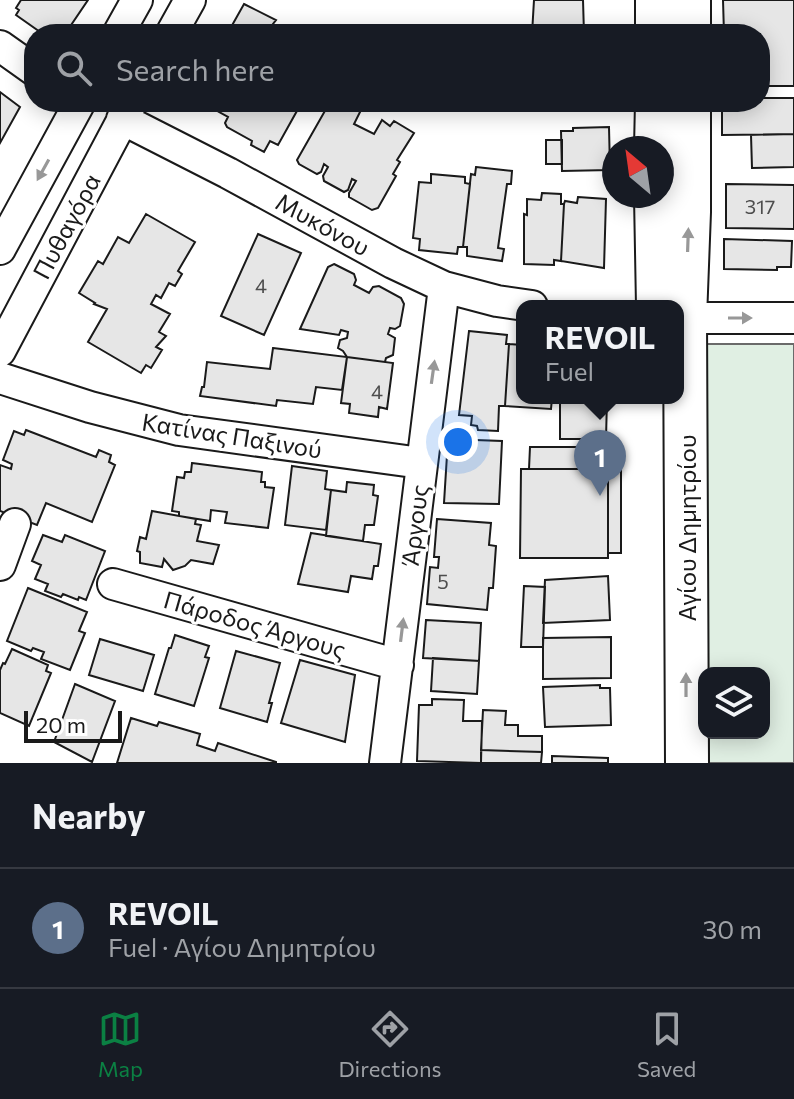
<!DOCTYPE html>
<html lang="en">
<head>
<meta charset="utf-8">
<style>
	body { margin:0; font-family:Commissioner,sans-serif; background:#20242c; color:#f1f3f6 }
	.controls { position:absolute; right:24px; bottom:24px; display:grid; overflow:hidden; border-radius:16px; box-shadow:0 4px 20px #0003 }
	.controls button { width:72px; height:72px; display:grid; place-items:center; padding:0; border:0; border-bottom:2px solid #363941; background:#171b24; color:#f1f3f6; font:40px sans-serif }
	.compass { position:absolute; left:602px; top:136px; width:72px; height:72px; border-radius:50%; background:#171b24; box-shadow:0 4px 20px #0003; rotate:331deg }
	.scale { position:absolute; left:24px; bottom:20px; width:98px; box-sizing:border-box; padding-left:8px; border:4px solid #1a1a1a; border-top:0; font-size:22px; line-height:28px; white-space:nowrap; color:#1a1a1a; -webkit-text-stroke:6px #fff; paint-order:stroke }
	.you { position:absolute; left:458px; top:442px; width:28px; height:28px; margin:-20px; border:6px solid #fff; border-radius:50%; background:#1a73e8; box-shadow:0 0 0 12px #1a73e833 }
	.badge { display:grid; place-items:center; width:52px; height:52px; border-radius:50%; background:#0b8043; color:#fff; font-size:26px; font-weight:700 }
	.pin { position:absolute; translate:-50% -66px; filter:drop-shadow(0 2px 4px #0008) }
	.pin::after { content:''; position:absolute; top:42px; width:28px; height:24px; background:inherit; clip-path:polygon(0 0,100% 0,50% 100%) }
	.popup { position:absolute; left:516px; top:300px; width:168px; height:104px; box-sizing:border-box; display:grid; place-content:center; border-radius:16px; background:#171b24; filter:drop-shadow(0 2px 6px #0005); font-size:26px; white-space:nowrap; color:#9ea1a6 }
	.popup b { font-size:30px; color:#f1f3f6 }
	.popup::after { content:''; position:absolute; left:50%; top:100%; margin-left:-16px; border:16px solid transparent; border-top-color:#171b24 }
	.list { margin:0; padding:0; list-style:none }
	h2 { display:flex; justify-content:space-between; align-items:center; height:104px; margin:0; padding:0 32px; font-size:34px }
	h2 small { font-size:26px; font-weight:400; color:#9ea1a6 }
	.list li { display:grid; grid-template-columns:52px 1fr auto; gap:24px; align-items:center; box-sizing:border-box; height:120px; padding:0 32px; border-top:2px solid #363941 }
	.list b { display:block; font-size:30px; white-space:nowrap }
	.list p { margin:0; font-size:26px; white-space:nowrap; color:#9ea1a6 }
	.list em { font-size:26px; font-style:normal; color:#9ea1a6 }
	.icon { flex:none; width:44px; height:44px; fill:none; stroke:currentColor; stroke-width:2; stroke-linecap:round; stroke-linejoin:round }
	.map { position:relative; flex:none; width:794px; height:763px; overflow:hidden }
	.search { position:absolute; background:#171b24; box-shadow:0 4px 20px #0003; left:24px; right:24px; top:24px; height:88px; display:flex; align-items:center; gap:20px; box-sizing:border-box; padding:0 28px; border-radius:32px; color:#9ea1a6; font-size:30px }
	.sheet { height:224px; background:#171b24 }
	nav { display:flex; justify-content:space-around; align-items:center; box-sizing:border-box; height:112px; border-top:2px solid #363941; background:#171b24; font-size:22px; color:#9ea1a6 }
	nav a { display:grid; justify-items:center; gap:4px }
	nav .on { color:#0b8043 }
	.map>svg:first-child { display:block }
	.green { fill:#e0efe3; stroke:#6a6a6a; stroke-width:2 }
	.building { fill:#e6e6e6; stroke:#1a1a1a; stroke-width:2 }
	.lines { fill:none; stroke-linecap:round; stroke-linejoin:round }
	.minor-casing { stroke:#1a1a1a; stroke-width:34 }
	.secondary-casing { stroke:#1a1a1a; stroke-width:46 }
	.minor { stroke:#fff; stroke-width:30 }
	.secondary { stroke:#fff; stroke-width:42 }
	.oneway { fill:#989898 }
	.labels { text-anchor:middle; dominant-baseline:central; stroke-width:6; stroke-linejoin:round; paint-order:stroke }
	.number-label { font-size:20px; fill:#4d4d4d }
	.street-label { font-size:24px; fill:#1a1a1a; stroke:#fff }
</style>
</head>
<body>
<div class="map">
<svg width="794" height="763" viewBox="0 0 794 763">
	<rect width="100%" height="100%" fill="#fff"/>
	<path class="green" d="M703,344H794V763H709V733H764V673H708Z"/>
	<path class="building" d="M21,0H88L65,34H43L16,15L19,10L16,8Z
		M534,0H583L584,34H532Z
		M723,0H794V86H760V34H724Z
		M244,4L276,20L273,24L292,34H233L230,29Z
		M487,25L525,27L524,34H481V32L487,33Z
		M0,92L20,107L0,143Z
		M760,98H794V134L722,135V107H748V102H760Z
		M201,102H286L298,109L278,145L270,141L264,152L251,145L252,141L227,127L225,123L228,117Z
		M330,102H365L354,124L374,134L382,120L390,126L394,121L414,133L397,160L400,162L393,174L396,176L378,208L372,210L349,197V193L356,181L352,179L348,190L344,192L324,181L323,176L328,167L324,164L321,172L317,174L299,164L297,160Z
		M609,127L610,170L562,171L561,131H573V128Z
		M794,134V167L752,168L751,135Z
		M546,140H562V164H546Z
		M476,167L512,171L511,184H507L498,248L504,249L502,261L467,256V247H463L471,174L475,175Z
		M431,174L465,177V183L470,184L463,247H458L457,254L419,250L420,239L413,238L419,182L431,183Z
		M726,184L794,185V229L726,228Z
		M542,193L561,194V204H564L561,261L554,260V265L524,264V214L527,215V199L541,200Z
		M578,197L606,199L604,268L561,261L564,204L565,201L577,203Z
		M146,214L195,242L178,271L182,274L175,286L169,283L161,298L156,295L151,304L170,314L159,332L166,336L156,347L162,350L151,368L146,365L141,373L88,342L107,309L94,304L95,303L79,293L98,261L103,264L118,237L129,243Z
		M258,234L301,253L264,335L221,316Z
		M724,239L792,241L791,267H777V270L724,269Z
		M334,264L354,274L356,280L354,285L369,293L373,287L379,286L401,298L404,304L400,326L395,329L390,328L388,334L395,338L393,355L386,358L385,362L347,357L343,351L338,348L340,340L347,338L348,332L341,330L339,335L300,329L328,267Z
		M469,331L507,335L506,344H509L505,406H499L498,431L478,430L477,426L471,425L472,416L459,415Z
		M509,344L522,345V398H552L551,409L505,406Z
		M273,348L347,357L342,390L316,387L313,404L277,400L276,406L200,396L202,387H204L207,362L270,369Z
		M347,357L393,363L387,409L379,407L378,417L349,413L350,404L341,403Z
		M560,398H607L606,439H560Z
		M26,430L96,457L99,450L111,455L109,462L115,465L92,522L46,503L37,525L0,511V465L11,469L12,464L3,460L14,431L24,435Z
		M448,439L502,441L499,504L444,503Z
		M530,447H606V458H621V553H608V469H529Z
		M192,463L262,472L261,482H265V487L274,488L268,528L225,523L227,512L211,510L210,521L179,516V512L172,511L177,477L184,478L185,472H191Z
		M292,466L327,471L325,489L331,490L326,530L285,525Z
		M521,469H608V558H520Z
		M347,482L374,485L373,495L378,496L374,525H365L363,541L326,536L331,490L346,492Z
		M152,511L196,519L195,524L201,525L197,541L219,545L213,564L191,560L185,566L173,570L164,559L162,567L140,563V552L137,551L140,537L146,539Z
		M437,519L491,523L489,545L496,546L493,588H489L487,610L427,604L430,567L438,568L439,557H434Z
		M311,533L381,544L378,566H374L372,579L351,576L348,592L298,584Z
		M43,535L62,542L65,535L105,551L86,600L79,597L78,600L63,594L61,597L45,591L48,584L35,579L41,565L32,561Z
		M608,576L610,620L543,623L545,580Z
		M524,586L545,587L543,647H521Z
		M28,588L87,612L79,631L85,633L70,670L41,659L44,652L33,648L31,651L7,641Z
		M426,620L481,623L479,661L423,658Z
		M175,635L209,646L205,657L209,658L194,706L155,694L169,648H171Z
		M611,637V678L543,679V638Z
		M100,639L154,655L143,691L89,675Z
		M12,649L48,665L46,671L51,673L29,726L0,713V670L3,663L5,664Z
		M236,651L280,663L269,703H272L267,722L220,708Z
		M433,658L479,661L477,694L431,691Z
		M300,660L355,675L345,742L281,723Z
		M75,684L115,701L92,762L54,742Z
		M600,685V688H610L611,725L545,727L543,687Z
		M432,699L464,700L463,721H482L481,763L417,761L419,705H432Z
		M483,710L506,711L505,725H518V736H542V752L481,750Z
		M131,718L157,726L159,722L200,734L197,745L215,751L218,743L276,762V763H117Z
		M481,750L542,752L541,763H481Z
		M552,756L608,758V763H552Z"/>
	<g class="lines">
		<defs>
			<path id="minor" d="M118,34L137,0
				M171,34L190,0
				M0,46L34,70
				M122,119L228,173L393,263L444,287L497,301L532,306
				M0,249L80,102
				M685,318H794
				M0,351L132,102
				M0,378L90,407L179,430L421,463
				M0,565L15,524
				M113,584L398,665
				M385,763L444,287"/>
			<path id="secondary" d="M657,34V0
				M689,34V0
				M656,148L657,102
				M656,196L658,306
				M687,763L685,318L689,212V102"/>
		</defs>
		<use href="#minor" class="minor-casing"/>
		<use href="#secondary" class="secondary-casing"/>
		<use href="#minor" class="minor"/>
		<use href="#secondary" class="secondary"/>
	</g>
	<defs><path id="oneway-solid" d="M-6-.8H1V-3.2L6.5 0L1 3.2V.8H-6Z" transform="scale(2)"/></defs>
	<g class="oneway">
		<use href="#oneway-solid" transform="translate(43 170) rotate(119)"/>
		<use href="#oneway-solid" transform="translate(688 240) rotate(-88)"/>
		<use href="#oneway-solid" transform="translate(740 318)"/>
		<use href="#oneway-solid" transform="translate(433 372) rotate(-82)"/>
		<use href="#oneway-solid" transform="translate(402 630) rotate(-83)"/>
		<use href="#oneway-solid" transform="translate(686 685) rotate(-90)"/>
	</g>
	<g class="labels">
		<g class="number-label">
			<text x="760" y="206">317</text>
			<text x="261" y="285">4</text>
			<text x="377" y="391">4</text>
			<text x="443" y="581">5</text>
		</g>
		<g class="street-label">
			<text transform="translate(323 224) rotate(29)">Μυκόνου</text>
			<text transform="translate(66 226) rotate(-62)">Πυθαγόρα</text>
			<text transform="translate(232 435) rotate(9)">Κατίνας Παξινού</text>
			<text transform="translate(414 525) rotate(-83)">Άργους</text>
			<text transform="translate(686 528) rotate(-90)">Αγίου Δημητρίου</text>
			<text transform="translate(255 624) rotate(16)">Πάροδος Άργους</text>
		</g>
	</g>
</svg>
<div class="controls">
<button><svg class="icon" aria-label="layers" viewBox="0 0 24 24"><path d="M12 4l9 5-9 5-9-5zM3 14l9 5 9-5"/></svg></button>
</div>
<svg class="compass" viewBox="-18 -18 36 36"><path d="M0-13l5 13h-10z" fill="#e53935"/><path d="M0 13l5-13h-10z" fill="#9ea1a6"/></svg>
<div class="scale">20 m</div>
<div class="you"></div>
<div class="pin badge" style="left:600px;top:496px;background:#5c6f8a">1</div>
<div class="popup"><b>REVOIL</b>Fuel</div>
<div class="search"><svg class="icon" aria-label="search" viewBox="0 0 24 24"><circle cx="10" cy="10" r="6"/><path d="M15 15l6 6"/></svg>Search here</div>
</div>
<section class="sheet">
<h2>Nearby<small></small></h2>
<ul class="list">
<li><span class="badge" style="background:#5c6f8a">1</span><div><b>REVOIL</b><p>Fuel · Αγίου Δημητρίου</p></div><em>30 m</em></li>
</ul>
</section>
<nav>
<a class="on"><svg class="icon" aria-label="map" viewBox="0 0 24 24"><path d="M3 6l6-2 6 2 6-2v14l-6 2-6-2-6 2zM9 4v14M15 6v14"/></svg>Map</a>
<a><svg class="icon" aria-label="directions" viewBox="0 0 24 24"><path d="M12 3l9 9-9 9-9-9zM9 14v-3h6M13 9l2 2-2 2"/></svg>Directions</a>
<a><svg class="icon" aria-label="saved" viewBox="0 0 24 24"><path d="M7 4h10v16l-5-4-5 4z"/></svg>Saved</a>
</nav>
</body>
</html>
